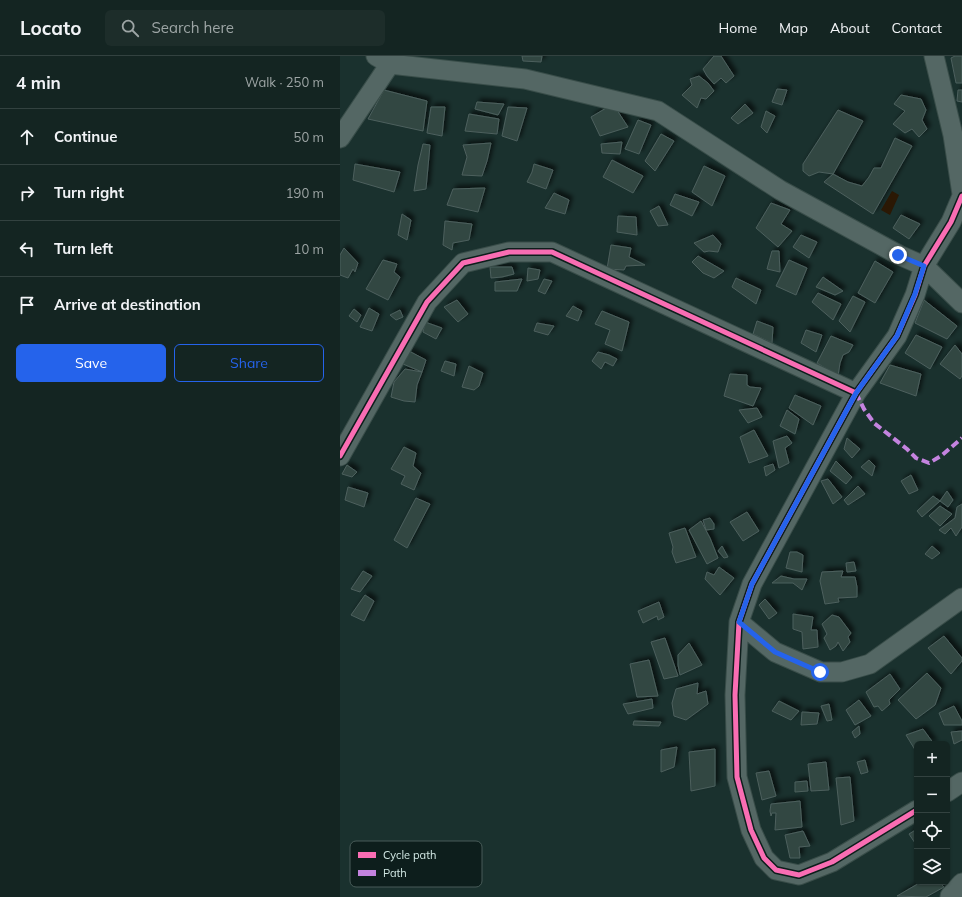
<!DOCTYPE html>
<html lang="en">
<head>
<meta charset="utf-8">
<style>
	body { margin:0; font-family:Mulish,sans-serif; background:#1d2d2a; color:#f1f3f6 }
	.controls { position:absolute; right:12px; bottom:12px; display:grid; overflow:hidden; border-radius:6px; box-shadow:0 1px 3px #0004 }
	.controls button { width:36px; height:36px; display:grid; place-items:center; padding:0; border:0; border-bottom:1px solid #334240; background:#142522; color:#f1f3f6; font:20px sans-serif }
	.stop { position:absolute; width:12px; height:12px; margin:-9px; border:3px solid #2563eb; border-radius:50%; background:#fff }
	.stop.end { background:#2563eb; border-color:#fff; box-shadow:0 1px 4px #0008 }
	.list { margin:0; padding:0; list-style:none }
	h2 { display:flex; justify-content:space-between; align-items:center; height:52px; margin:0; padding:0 16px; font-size:17px }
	h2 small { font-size:13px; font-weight:400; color:#9da5a5 }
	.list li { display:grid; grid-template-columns:26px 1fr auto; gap:12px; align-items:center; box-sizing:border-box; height:56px; padding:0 16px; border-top:1px solid #334240 }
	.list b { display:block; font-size:15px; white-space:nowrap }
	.list em { font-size:13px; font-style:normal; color:#9da5a5 }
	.actions { display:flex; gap:8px; padding:12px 16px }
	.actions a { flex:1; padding:9px 0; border:1px solid #2563eb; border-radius:6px; text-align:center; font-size:14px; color:#2563eb }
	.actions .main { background:#2563eb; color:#fff }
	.icon { flex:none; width:22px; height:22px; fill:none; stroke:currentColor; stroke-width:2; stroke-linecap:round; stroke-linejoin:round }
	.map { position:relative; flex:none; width:622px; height:841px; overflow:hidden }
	header { display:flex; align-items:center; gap:24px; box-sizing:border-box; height:56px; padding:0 20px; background:#142522; border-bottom:1px solid #334240 }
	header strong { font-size:19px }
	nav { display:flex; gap:22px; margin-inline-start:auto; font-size:14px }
	.search { width:280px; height:36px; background:#1d2d2a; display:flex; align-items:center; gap:10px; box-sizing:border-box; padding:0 14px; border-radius:6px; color:#9da5a5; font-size:15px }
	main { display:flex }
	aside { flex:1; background:#142522 }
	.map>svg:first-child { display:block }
	.water { fill:#2b1804 }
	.building { fill:#314643; stroke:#4d605d; filter:url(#shadow) }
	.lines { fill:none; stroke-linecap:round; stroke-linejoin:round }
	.minor-casing { stroke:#394d49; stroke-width:21 }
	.minor { stroke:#546764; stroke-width:19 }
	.quiet { stroke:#c483df; stroke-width:4; stroke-dasharray:8 4; stroke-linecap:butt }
	.cycleway-casing { stroke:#0d1e1c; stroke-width:8 }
	.cycleway { stroke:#f96db3; stroke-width:5 }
	.route { stroke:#2563eb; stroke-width:5 }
	.key { fill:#0d1e1c; stroke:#485b58; stroke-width:1 }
	.key-label { font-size:11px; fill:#d2e8e4 }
</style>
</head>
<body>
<header>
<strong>Locato</strong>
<div class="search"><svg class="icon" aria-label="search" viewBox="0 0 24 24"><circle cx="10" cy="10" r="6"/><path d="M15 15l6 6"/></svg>Search here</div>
<nav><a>Home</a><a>Map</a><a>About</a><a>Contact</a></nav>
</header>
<main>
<aside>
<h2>4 min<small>Walk · 250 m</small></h2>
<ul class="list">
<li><svg class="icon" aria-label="ahead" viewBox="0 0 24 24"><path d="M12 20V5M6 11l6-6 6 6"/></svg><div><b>Continue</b></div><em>50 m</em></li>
<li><svg class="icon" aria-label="right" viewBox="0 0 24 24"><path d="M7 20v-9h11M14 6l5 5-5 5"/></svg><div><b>Turn right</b></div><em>190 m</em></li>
<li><svg class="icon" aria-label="left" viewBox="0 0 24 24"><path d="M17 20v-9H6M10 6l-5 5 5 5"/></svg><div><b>Turn left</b></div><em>10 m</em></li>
<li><svg class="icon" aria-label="arrive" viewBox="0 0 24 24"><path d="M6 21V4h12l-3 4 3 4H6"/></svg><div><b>Arrive at destination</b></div></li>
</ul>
<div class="actions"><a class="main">Save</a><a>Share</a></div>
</aside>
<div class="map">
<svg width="622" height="841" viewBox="0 0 622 841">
	<defs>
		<filter id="shadow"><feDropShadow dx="3.5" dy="-3.5" stdDeviation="2" flood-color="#0009"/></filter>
	</defs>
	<rect width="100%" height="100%" fill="#1a312e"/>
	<path class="water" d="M552,135L559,139L550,159L541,154Z"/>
	<path class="building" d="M182,0H202L201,6L183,5Z
		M374,0H381L394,20L386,27L381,22L374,28L367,20L363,13Z
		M615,0H622V27H616L611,2Z
		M359,20L368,27L374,35L366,43L361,42L357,52L342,39L352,29L350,23Z
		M437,33L447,34L442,49L432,46Z
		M44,34L87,45L83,75L28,63Z
		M618,34H622V46L617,45Z
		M561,39L581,43L586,54L582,64L587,73L579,81L572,73L565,77L553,68L565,55L554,48Z
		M137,46L164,48L158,59L135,53Z
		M273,48L288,71L260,80L251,61Z
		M405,48L413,57L398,68L391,62Z
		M91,51H105L102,80L87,77Z
		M168,51L187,52L177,85L162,80Z
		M498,54L523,65L493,118L479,116L469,120L463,115V108Z
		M426,55L435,60L427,77L421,71Z
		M129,58L159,63L157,78L125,75Z
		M298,64L311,69L299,98L285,93Z
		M321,78L334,85L315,115L305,105Z
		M555,82L572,90L533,158L484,126L493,118L508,126L522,130L529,121L534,112H541Z
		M282,86L280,98L262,97L261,88Z
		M151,87L147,105L142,120L122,119L127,101L123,89Z
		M83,88L90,89L86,133L74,135L78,109Z
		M272,104L303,120L293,137L263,121Z
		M15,108L60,116L54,136L13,124Z
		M194,108L213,114L206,133L187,126L192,116Z
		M364,110L385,120L372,150L352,136Z
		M145,132L138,156L107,149L113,133Z
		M214,137L229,144L225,158L205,152Z
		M335,138L359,146L352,160L330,149Z
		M431,147L450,154L441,168L452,175L438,191L416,172Z
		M319,150L328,169L318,170L310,155Z
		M62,158L71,164L67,184L58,179Z
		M561,159L580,168L569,183L553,172Z
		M278,160L296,161L297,179L277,176Z
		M105,165L132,168L129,184L113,187L112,194L103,189Z
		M373,179L381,188L378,196L369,195L364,196L354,187Z
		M461,179L477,186L469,202L453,191Z
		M271,189L291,192L289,201L305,209L286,210L284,214L267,213Z
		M4,192L18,207L15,216L13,213L8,222L0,219V199Z
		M432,195H439L440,216L427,213Z
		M358,200L384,215L374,222L363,217L352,206Z
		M43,204L57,208L54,216L60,221L48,244L26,233Z
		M449,204L467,212L456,239L436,230Z
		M535,205L553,216L535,247L518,237Z
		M150,211H172L174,218L162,221L151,222Z
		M188,212L200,214L198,223L187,225Z
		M483,221L503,235L495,239L476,231Z
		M396,222L421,234L416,248L392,231Z
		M182,223L177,235H155V226Z
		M204,223L212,225L205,238L198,235Z
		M478,237L501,248L493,264L472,246Z
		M513,240L525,246L510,276L499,265Z
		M117,244L128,258L118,266L104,251Z
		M584,244L617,270L607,283L575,267Z
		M233,250L242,255L238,265L226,260Z
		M29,252L39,258L32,275L20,271Z
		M14,253L21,259L17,266L9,260Z
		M60,254L63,261L56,264L50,259Z
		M262,255L289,266L282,295L265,288L270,274L255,268Z
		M417,265L433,271L432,287L413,278Z
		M85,266L102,272L96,283L83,276Z
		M197,267L214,270L208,279L194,275Z
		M466,274L482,279L476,296L461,287Z
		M576,279L602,291L590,313L565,297Z
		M491,280L513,289L509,296L503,299L500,307L498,320L477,307Z
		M615,289L622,298V320L620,323L600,308Z
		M69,295L86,304L82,316L63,308Z
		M258,296L269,299L277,303L273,310L265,306L261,313L252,305Z
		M105,305L116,308L114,320L101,315Z
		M550,309L581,318L576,340L540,327Z
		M129,310L143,317L139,330L134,334L122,331Z
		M65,313L82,316L77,329L75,346L64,345L51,341L54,326Z
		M390,318L407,319V329L410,331L421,332L413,350L384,340Z
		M455,339L481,350L473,369L449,352Z
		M417,352L422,361L408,367L399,354Z
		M447,354L459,363L455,378L440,370Z
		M414,374L428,400L409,407L400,381Z
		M447,380L452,387L445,392L449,407L439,412L433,385Z
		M507,382L520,393L512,402L504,393Z
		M64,391L76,397L73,410L81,417L74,434L61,428L65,420L51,413Z
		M529,404L535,410L532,420L521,411Z
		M496,405L512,421L506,428L490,415Z
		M433,408L435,414L426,420L424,411Z
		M7,409L17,416L12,421L2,418Z
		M571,419L578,434L569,438L561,425Z
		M488,423L502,441L493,448L481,425Z
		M518,430L525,438L508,449L504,444Z
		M8,431L28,437L24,451L5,444Z
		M607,435L613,444L608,451L600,445Z
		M593,440L600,445L582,461L577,455Z
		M76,442L90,448L67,492L54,484Z
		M622,448V471L616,480L611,472L605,478L599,474L615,462L617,451Z
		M600,450L612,458L600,470L589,460Z
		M407,456L419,475L403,485L390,466Z
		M370,462L374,468V473L366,474L363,464Z
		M361,465L370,482L378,502L367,508L349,474Z
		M345,472L356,501L336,507L332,496L333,491L329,477Z
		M382,490L388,501L384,502L378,495Z
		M592,490L600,497L592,503L585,498Z
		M450,496H457L463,499L462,516L446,512Z
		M514,506L516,515L507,516L506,507Z
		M379,511L394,522L380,539L365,523L367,516L374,519Z
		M23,515L32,520L20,536L11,533Z
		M503,515L501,521H515L517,531V541L498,542L499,546L485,548L480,525L482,516Z
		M441,520L454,523H467L462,534L453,527H432Z
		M25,539L34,545L24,565L11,559Z
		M425,543L437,557L429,563L419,549Z
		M319,546L324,561L318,564L317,560L303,567L298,555Z
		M453,558L473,561L471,574H477L478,591L463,593L462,576L453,573Z
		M492,559L499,561L511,577L508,581L510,586L503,595L498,586L496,590L490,594L484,582L487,578L482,568Z
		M604,580L622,602V605L611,618L588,592Z
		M325,582L338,620L324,623L311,586Z
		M349,587L362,609L340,619L338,609V599Z
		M309,604L318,640L297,641L290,608Z
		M587,617L601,632L595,649L576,663L558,644Z
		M550,618L560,633L549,644L550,648L542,655L538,650L534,651L526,636Z
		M358,627L357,638L366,635L368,648L346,664L334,660L332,647L336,633Z
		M312,643L313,652L288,658L283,648Z
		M519,644L531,660L515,669L506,654Z
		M439,645L459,655L451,664L432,655Z
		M489,648L492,664L487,665L481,650Z
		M614,650L622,665V669H604L599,657Z
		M462,656L479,657L477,668L461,669Z
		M294,665L321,666L319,670L293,669Z
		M519,670L520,678L515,682L512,676Z
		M583,673L594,688H577V697L566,679Z
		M622,675V684L614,688L611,676Z
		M337,691L334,711L321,716V694Z
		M375,693V730L351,735L349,696Z
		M525,704L528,716L521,718L517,706Z
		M486,706L489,734L471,735L468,708Z
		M429,715L436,740L422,744L416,717Z
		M510,721L514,765L501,769L496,722Z
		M467,725L468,735L455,736V726Z
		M460,745L462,771L435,774L436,757H432L431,760L430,755L431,748Z
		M577,773V790L569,778Z
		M463,775L470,790L459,791L460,802H450L445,779Z
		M581,826H599L604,831L586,841L557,840Z"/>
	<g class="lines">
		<defs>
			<path id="minor" d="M594,0L613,79L622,138
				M50,8L185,23L318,55L440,134L559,199L584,210L622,247
				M0,82L50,8L36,0
				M0,400L87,246L123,207L169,196H212L516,337
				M399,566L435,596L481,616H502L530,608L622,542
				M607,736L622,726
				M577,754L492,806L459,819L436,814L424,802L411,774L397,721L395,639L399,566L412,528L516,337L557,280L575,239L584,210L611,166L622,140
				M610,840L622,827"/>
		</defs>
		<use href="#minor" class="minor-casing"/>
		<use href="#minor" class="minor"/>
		<path class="quiet" d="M516,337L524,353L534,367L567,393L576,402L589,407L601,400L622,382"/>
		<defs>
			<path id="cycleway" d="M0,400L87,246L123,207L169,196H212L516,337
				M577,754L492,806L459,819L436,814L424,802L411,774L397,721L395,639L399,566L412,528L516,337L557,280L575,239L584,210L611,166L622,140"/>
		</defs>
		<use href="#cycleway" class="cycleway-casing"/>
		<use href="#cycleway" class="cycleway"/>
	</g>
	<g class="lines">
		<path class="route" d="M480,616L435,596L399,566L412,528L516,337L557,280L575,238L584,210L558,199"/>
	</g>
	<rect x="10" y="785" width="132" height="46" rx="6" class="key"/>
	<rect x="18" y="796" width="18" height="6" fill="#f96db3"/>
	<rect x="18" y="814" width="18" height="6" fill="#c483df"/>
	<g class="key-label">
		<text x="43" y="803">Cycle path</text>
		<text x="43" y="821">Path</text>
	</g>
</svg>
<div class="controls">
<button>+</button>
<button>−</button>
<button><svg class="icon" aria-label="locate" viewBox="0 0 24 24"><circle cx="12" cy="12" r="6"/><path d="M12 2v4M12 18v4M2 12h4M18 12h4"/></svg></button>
<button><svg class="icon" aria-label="layers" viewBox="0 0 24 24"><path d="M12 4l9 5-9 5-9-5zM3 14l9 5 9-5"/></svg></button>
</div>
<div class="stop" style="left:480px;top:616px"></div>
<div class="stop end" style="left:558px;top:199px"></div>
</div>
</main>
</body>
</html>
